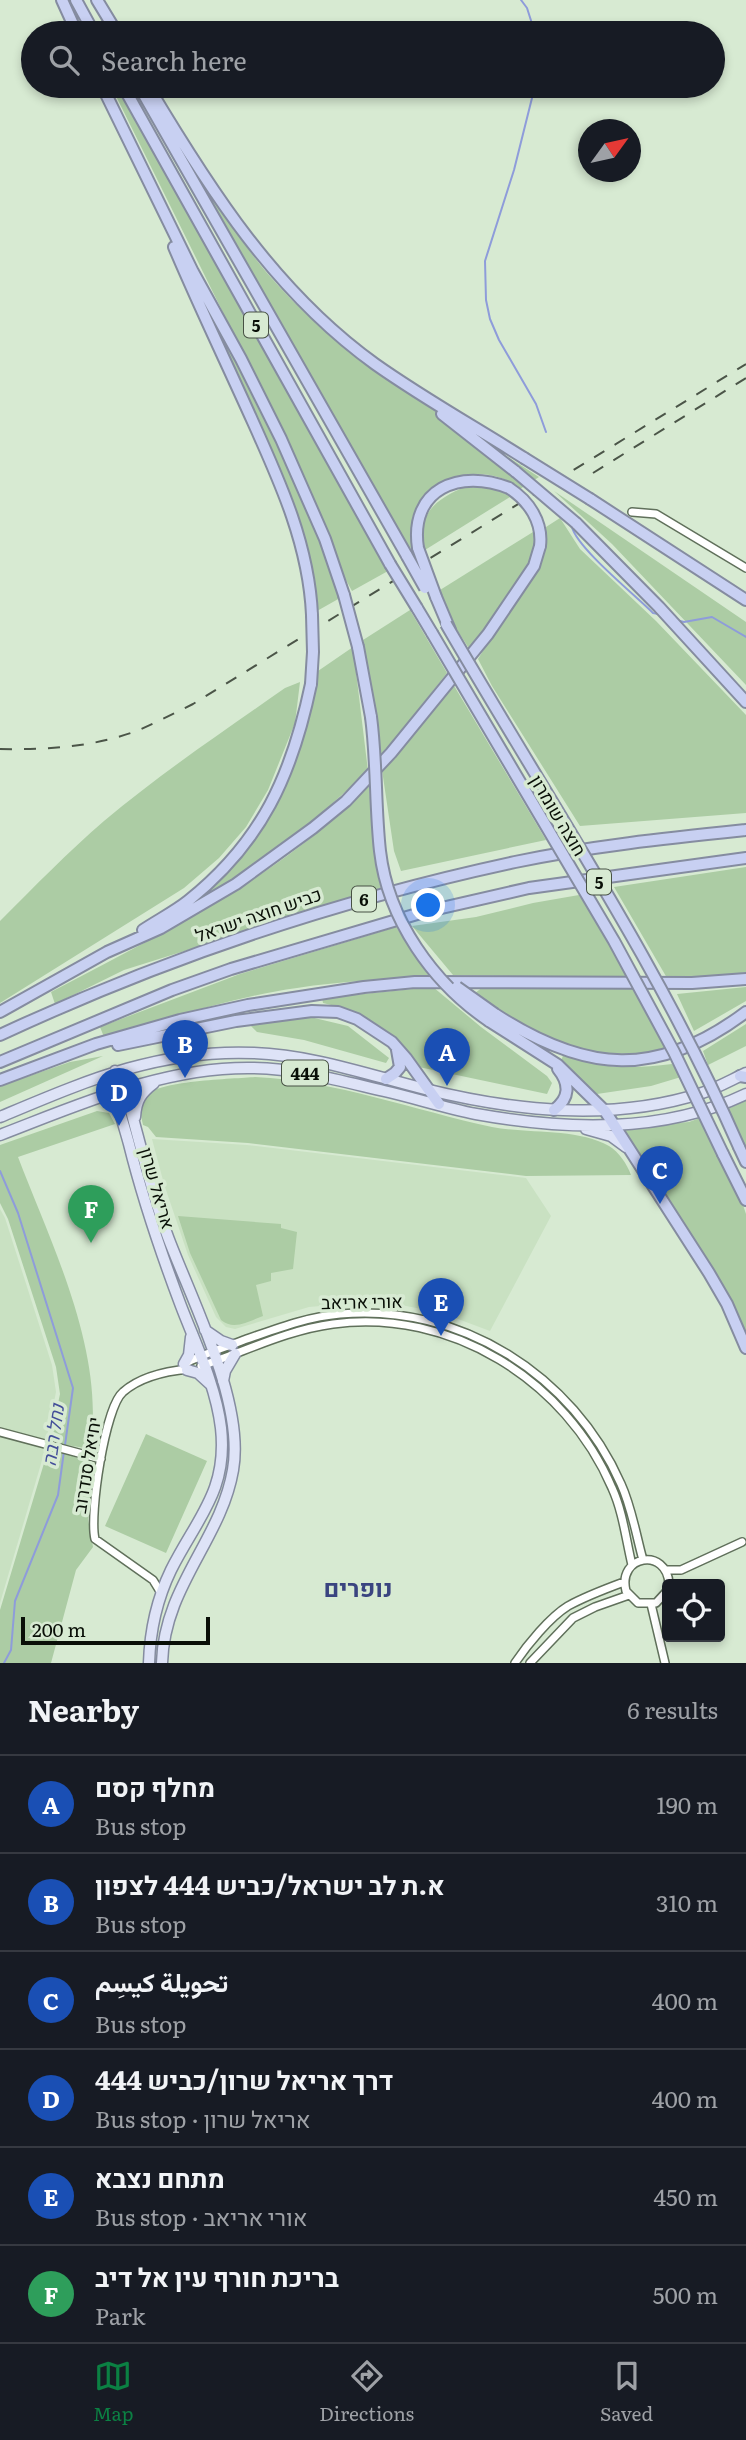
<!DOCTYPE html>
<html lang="en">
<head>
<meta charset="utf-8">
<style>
	body { margin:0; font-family:Literata,Vazirmatn,Heebo,serif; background:#242831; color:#f1f3f6 }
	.controls { position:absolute; right:21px; bottom:21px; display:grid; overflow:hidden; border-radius:7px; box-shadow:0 4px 10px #0003 }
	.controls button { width:63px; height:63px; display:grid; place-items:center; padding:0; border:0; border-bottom:2px solid #363941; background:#171b24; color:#f1f3f6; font:35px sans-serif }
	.compass { position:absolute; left:578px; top:119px; width:63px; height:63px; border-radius:50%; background:#171b24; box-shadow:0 4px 10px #0003; rotate:57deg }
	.scale { position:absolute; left:21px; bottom:18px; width:189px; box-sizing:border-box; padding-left:7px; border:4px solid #090f07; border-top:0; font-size:19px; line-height:24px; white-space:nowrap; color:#090f07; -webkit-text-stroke:5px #d7ead2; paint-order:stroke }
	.you { position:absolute; left:429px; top:906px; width:24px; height:24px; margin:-18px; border:5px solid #fff; border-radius:50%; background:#1a73e8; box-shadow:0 0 0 10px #1a73e833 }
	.badge { display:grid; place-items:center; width:46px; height:46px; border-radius:50%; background:#0b8043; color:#fff; font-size:23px; font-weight:700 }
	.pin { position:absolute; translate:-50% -58px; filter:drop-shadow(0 2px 4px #0008) }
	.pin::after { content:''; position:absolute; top:37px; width:24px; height:21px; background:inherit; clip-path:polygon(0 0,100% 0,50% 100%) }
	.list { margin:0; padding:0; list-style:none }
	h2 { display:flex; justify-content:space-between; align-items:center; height:91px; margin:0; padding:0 28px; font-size:30px }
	h2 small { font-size:23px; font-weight:400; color:#9ea1a6 }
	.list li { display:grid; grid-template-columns:46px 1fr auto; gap:21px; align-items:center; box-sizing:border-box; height:98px; padding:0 28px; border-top:2px solid #363941 }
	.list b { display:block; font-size:26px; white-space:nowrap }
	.list p { margin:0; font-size:23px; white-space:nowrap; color:#9ea1a6 }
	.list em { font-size:23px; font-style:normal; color:#9ea1a6 }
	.icon { flex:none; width:38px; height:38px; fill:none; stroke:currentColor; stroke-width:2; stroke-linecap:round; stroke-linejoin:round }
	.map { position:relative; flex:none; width:746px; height:1663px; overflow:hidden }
	.search { position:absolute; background:#171b24; box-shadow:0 4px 10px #0003; left:21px; right:21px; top:21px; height:77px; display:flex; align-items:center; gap:18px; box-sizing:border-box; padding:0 24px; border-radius:38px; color:#9ea1a6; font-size:26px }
	.sheet { height:679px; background:#171b24 }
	nav { display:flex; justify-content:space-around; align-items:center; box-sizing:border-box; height:98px; border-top:2px solid #363941; background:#171b24; font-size:19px; color:#9ea1a6 }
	nav a { display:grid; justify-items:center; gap:4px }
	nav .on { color:#0b8043 }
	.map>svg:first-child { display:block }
	.built { fill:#c9e1c2 }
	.green { fill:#accca4 }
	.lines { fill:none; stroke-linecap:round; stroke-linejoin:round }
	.stream { stroke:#8e9cda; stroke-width:2 }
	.minor-casing { stroke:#60705b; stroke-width:10 }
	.major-casing { stroke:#858ca0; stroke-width:13 }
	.highway-casing { stroke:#858ca0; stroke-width:14 }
	.minor { stroke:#fff; stroke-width:7 }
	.major { stroke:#dee3f7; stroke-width:10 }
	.highway { stroke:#c8d0f2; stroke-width:10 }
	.rail { stroke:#4b5548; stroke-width:2; stroke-dasharray:12 12; stroke-linecap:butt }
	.highway-bridge-casing { stroke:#858ca0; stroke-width:14; stroke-linecap:butt }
	.highway-bridge { stroke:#c8d0f2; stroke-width:10 }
	.labels { text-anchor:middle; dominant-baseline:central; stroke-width:7; stroke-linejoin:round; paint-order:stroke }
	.shield { fill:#d7ead2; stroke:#475144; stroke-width:2 }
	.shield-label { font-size:16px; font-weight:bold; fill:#090f07 }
	.street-label { font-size:18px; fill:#090f07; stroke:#d7ead2 }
	.water-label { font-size:19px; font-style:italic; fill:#434e99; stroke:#d7ead2 }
	.district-label { font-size:24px; font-weight:bold; fill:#3a4480; stroke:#d7ead2 }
</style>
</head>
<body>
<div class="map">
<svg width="746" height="1663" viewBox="0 0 746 1663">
	<rect width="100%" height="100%" fill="#d7ead2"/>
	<path class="built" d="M152,1139L247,1145L526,1178L551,1216L490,1331L442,1313L401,1305L356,1303L309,1307L235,1329L226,1327L216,1317L188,1255L164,1184Z
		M0,1209L5,1218L52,1365L56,1392L43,1457L0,1603Z"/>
	<path class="green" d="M111,86H117L388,571L352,591L341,571L317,506L294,456Z
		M158,109C193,164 225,223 267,273C341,360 444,415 539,477L520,489C514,485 507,480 501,478C468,466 425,482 413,516C410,526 412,538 413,549L407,546Z
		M215,323L278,443L318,534L340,598L317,611L312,571L299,518Z
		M467,486L497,489L513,495L425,550C417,513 434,500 467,486Z
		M554,491L746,622V685L612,544Z
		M560,518L580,549L656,621L746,715V813L580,826L492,686L478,659L505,615L529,583L544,556L546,527Z
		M533,532C534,536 535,539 535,543C533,570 486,627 470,650L457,630L440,590Z
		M410,610L447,673L379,759L375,705L363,640Z
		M353,647L368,771L302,831L206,899L203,893C214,882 227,871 238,859C286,807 306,738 318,671Z
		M300,682L295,723L268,790L246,827L219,858L184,888L0,1003V921C34,887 68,852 104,821C161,773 224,731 285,688Z
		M453,684L546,840L401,871L394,851L382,770Z
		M369,785L375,862L381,889L124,970L55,1004L51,992C160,934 283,876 369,785Z
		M746,867V972L722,977L667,978L614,887Z
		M579,895L631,978L453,975L412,926L476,917L533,903Z
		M396,927L432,979C387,979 341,981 297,988C232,997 168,1019 104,1037L100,1027L240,974Z
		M433,987L481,1027L547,1076L552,1083L547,1094L414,1066C388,1030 367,1013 323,1003L322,998Z
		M483,987L635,988L666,1051C654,1053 641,1058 629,1057C573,1057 519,1024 475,993Z
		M746,987V1001L694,1031L677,994Z
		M306,1016L348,1026L389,1058L386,1063L304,1040L257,1032L250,1025Z
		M746,1024V1046L708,1065L703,1051Z
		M563,1055C603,1069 631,1069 672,1064L681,1077L651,1086L597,1094L561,1062Z
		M103,1056L0,1102V1086L70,1062Z
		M255,1077C337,1081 413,1110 492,1127C528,1134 577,1128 609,1146C619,1152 627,1164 631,1175L526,1176L248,1143L156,1137L148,1127L143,1125C141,1116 139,1106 143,1098C153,1080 235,1079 255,1077Z
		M746,1100V1151L728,1109Z
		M97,1111L109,1113L115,1124L18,1157C52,1246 106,1353 90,1449L50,1442L60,1394L56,1367L8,1219L0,1203V1145Z
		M700,1118L741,1199L746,1214V1339L621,1128L689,1122Z
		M178,1216L281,1224V1228L297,1232L293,1269L271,1273V1281L256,1285L263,1316C249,1321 234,1331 221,1320L190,1253Z
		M146,1434L207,1461L166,1553L105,1526Z
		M48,1450C65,1454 89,1456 94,1477L88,1519L93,1547L76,1570L51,1663H0V1610Z"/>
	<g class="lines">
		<path class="stream" d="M521,0L527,8L535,33
			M535,86L514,170L485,261L486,300L490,319L499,340L536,404L546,432
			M572,527C577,548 635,595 653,613L658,614
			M676,620L684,622L712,617L746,637
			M0,1171L18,1213L73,1388L65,1445
			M4,1663L11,1650L15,1601L58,1495L64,1451"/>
		<defs>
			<path id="minor" d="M632,512L656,514L746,568
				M184,1364C203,1354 224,1348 244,1340C276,1329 306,1317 340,1314C460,1303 573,1375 621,1484C632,1508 636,1535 643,1560
				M201,1366C244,1352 287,1330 333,1324C450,1308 566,1380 612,1488C623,1512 626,1540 632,1565
				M0,1432L101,1459
				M666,1570H681L742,1542
				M667,1591L656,1603H638L626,1591C617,1555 667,1547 669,1584
				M161,1593L153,1580L95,1539C89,1515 105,1407 123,1392C141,1376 167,1371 189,1369
				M651,1604L665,1663
				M515,1663C527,1645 550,1617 568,1606C586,1596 605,1589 624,1582
				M530,1663L573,1618L595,1607L629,1595"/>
			<path id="major" d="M115,1071L125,1089C139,1138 150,1189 168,1237C192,1301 245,1403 233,1470C221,1540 164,1586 162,1663
				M115,1072C114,1099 122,1118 129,1144C143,1200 161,1253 181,1306C196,1345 216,1386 221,1428C228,1491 197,1518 171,1570C157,1599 150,1631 149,1663
				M0,1117C86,1081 158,1049 254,1053C312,1055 369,1075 425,1089C514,1111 612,1122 702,1093C717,1088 731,1080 746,1073
				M135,1117C136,1100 141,1093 154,1083
				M586,1129L611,1136L626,1147
				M0,1135C81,1104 165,1066 254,1068C298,1069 341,1081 384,1091C415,1098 445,1108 476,1114C565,1130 663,1134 746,1094
				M205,1330L221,1341L232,1345
				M184,1364L189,1355L191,1337
				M187,1370L198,1373L210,1384
				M223,1381L225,1371L235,1354"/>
			<path id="highway" d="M62,0L77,33
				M76,0L94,33
				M97,0L117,33
				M102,86L193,272L241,359L281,439L325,539L344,595
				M123,86L390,564
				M139,86L407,556
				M148,86C210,190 275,292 375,364C423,398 475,427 524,458
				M174,247C199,306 227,364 253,422C281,484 309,546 312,615
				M442,414L516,472
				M590,499L746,600
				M576,523L659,607L746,702
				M418,548C409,489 460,468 509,488
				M436,597L450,630
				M417,608L432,633
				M358,647L371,717
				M143,930C158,920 174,912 188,901C262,842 292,775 311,684
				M0,1012L107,952L161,928L236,884L313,828L346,801L391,753L488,634L534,566L540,546
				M495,1014C586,1073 657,1079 746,1012
				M489,1021L558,1065L605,1111L709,1273L727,1304L746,1348
				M0,1035C165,958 338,900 515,862C591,846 669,838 746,830
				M118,1045L236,1021L312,1011L338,1012L357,1019L392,1042L406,1058L439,1104
				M0,1062L172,990L231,969L424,912L529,888L746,858
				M740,1076L746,1077
				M386,1079L395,1073L400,1067L397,1050
				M0,1080L96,1044L180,1020L248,1005L364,987L415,982L692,983L746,979
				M554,1110C570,1098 570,1084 558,1069
				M739,1147L746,1162
				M723,1154L746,1200"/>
		</defs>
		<use href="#minor" class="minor-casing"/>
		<use href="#major" class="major-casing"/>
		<use href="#highway" class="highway-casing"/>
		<use href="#minor" class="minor"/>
		<use href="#major" class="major"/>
		<use href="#highway" class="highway"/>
		<path class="rail" d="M593,473L746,378
			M0,749C47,750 95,747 139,730C157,722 175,713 193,704L746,364"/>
		<defs>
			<path id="highway-bridge" d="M524,458L590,499
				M516,472L576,523
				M509,488C529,501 543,522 540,546
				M418,548L436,597
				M407,556L425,588
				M390,564L417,608
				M344,595L358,647
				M446,624C546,797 659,964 739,1147
				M432,633L614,941L674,1052L723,1154
				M311,684L313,652L312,615
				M371,717C377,762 375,806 380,851C388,920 433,983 489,1021
				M457,987L495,1014"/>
		</defs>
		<use href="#highway-bridge" class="highway-bridge-casing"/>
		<use href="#highway-bridge" class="highway-bridge"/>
	</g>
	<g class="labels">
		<g class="shield">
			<rect x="244" y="312.5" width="24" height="25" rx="5"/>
			<rect x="587" y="869.5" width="24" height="25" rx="5"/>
			<rect x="352" y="886.5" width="24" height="25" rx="5"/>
			<rect x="282" y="1060.5" width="46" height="25" rx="5"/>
		</g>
		<g class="shield-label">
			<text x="256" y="325">5</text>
			<text x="599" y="882">5</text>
			<text x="364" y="899">6</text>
			<text x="305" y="1073">444</text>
		</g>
		<g class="street-label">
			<text transform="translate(559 815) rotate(59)">חוצה שומרון</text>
			<text transform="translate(258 914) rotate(-19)">כביש חוצה ישראל</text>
			<text transform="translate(158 1188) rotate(74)">אריאל שרון</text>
			<text transform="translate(362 1301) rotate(-1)">אורי אריאב</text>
			<text transform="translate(86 1465) rotate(-81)">יחיאל סנדרוב</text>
		</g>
		<g class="water-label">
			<text transform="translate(52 1435) rotate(-82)">נחל רבה</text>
		</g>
		<g class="district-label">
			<text x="358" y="1586">נופרים</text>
		</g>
	</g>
</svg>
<div class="controls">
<button><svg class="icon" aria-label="locate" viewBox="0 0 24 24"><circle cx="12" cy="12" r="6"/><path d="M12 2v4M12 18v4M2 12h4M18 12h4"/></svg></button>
</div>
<svg class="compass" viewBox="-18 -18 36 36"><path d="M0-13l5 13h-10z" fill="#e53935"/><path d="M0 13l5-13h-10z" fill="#9ea1a6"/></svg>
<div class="scale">200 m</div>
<div class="you"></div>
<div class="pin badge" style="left:447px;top:1086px;background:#1a4fb4">A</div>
<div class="pin badge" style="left:185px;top:1078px;background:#1a4fb4">B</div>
<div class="pin badge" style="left:660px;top:1204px;background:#1a4fb4">C</div>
<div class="pin badge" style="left:119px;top:1126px;background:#1a4fb4">D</div>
<div class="pin badge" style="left:441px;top:1336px;background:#1a4fb4">E</div>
<div class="pin badge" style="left:91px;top:1243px;background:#2e9e5b">F</div>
<div class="search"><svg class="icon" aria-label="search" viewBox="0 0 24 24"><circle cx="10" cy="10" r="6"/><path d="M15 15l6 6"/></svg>Search here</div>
</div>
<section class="sheet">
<h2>Nearby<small>6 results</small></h2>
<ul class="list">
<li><span class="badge" style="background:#1a4fb4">A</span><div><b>מחלף קסם</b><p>Bus stop</p></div><em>190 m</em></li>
<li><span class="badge" style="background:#1a4fb4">B</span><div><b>א.ת לב ישראל/כביש 444 לצפון</b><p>Bus stop</p></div><em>310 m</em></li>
<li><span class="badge" style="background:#1a4fb4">C</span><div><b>تحويلة كيسِم</b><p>Bus stop</p></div><em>400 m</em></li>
<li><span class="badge" style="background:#1a4fb4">D</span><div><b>דרך אריאל שרון/כביש 444</b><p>Bus stop · אריאל שרון</p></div><em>400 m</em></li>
<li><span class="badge" style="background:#1a4fb4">E</span><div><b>מתחם נצבא</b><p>Bus stop · אורי אריאב</p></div><em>450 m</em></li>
<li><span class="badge" style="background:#2e9e5b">F</span><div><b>בריכת חורף עין אל דיב</b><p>Park</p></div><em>500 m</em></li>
</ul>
</section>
<nav>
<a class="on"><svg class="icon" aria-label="map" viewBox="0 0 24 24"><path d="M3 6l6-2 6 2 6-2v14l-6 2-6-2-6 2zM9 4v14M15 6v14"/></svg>Map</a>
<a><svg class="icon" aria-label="directions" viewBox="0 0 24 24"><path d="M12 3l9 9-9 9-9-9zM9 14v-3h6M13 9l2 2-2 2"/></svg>Directions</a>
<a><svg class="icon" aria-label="saved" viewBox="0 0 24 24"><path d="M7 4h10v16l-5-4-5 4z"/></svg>Saved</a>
</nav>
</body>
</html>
